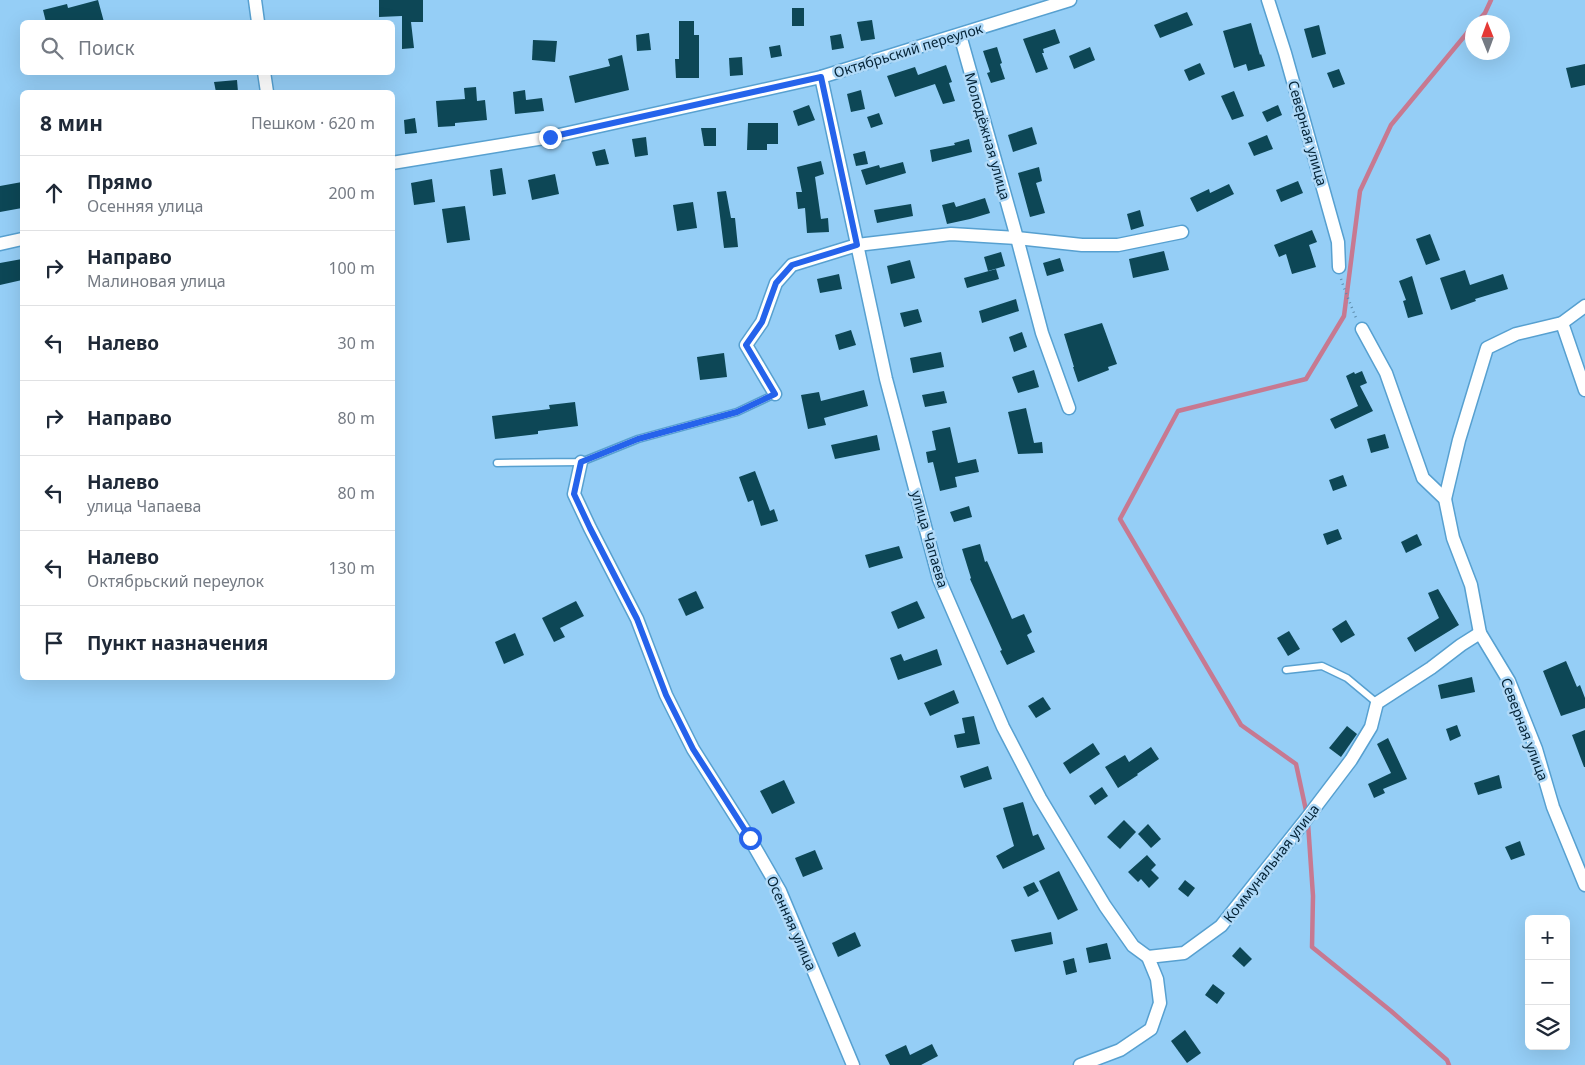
<!DOCTYPE html>
<html lang="ru">
<head>
<meta charset="utf-8">
<style>
	:root { --surface:#fff; --page:#f6f6f7; --text:#1f2937; --muted:#747a83; --line:#e0e1e3 }
	body { margin:0; font-family:"Noto Sans",sans-serif; background:var(--page); color:var(--text) }
	.controls { position:absolute; right:15px; bottom:15px; display:grid; overflow:hidden; border-radius:8px; box-shadow:0 5px 20px #0002 }
	.controls button { width:45px; height:45px; display:grid; place-items:center; padding:0; border:0; border-bottom:1px solid var(--line); background:var(--surface); color:var(--text); font:25px sans-serif }
	.compass { position:absolute; left:1465px; top:15px; width:45px; height:45px; border-radius:50%; background:var(--surface); box-shadow:0 5px 20px #0002; rotate:359deg }
	.stop { position:absolute; width:15px; height:15px; margin:-11px; border:4px solid #2563eb; border-radius:50%; background:#fff }
	.stop.end { background:#2563eb; border-color:#fff; box-shadow:0 1px 5px #0008 }
	.list { margin:0; padding:0; list-style:none }
	h2 { display:flex; justify-content:space-between; align-items:center; height:65px; margin:0; padding:0 20px; font-size:21px }
	h2 small { font-size:16px; font-weight:400; color:var(--muted) }
	.list li { display:grid; grid-template-columns:32px 1fr auto; gap:15px; align-items:center; box-sizing:border-box; height:75px; padding:0 20px; border-top:1px solid var(--line) }
	.list b { display:block; font-size:19px; white-space:nowrap }
	.list p { margin:0; font-size:16px; white-space:nowrap; color:var(--muted) }
	.list em { font-size:16px; font-style:normal; color:var(--muted) }
	.icon { flex:none; width:28px; height:28px; fill:none; stroke:currentColor; stroke-width:2; stroke-linecap:round; stroke-linejoin:round }
	.map { position:relative; flex:none; width:1585px; height:1065px; overflow:hidden }
	.search { position:absolute; background:var(--surface); box-shadow:0 5px 20px #0002; left:20px; top:20px; width:375px; height:55px; display:flex; align-items:center; gap:12px; box-sizing:border-box; padding:0 18px; border-radius:8px; color:var(--muted); font-size:19px }
	.panel { position:absolute; background:var(--surface); box-shadow:0 5px 20px #0002; left:20px; top:90px; width:375px; height:590px; border-radius:8px }
	.map>svg:first-child { display:block }
	.lines { fill:none; stroke-linecap:round; stroke-linejoin:round }
	.stream { stroke:#c77991; stroke-width:4.5 }
	.building { fill:#0d4756 }
	.lane-casing { stroke:#57a0d0; stroke-width:9 }
	.street-casing { stroke:#57a0d0; stroke-width:15 }
	.path { stroke:#5c8bab; stroke-width:2.5; stroke-dasharray:1 4; stroke-linecap:butt }
	.lane { stroke:#fff; stroke-width:6 }
	.street { stroke:#fff; stroke-width:12 }
	.route { stroke:#2563eb; stroke-width:6 }
	.labels { text-anchor:middle; dominant-baseline:central; stroke-width:5; stroke-linejoin:round; paint-order:stroke }
	.street-label { font-size:14px; fill:#042336; stroke:#afd9f8 }
</style>
</head>
<body>
<div class="map">
<svg width="1585" height="1065" viewBox="0 0 1585 1065">
	<rect width="100%" height="100%" fill="#95cef6"/>
	<g class="lines">
		<g class="stream">
			<polyline points="1477,22 1485,13 1491,0"/>
			<polyline points="1307,815 1296,764 1241,725 1120,519 1178,411 1306,379 1344,316 1360,191 1391,125 1472,27"/>
			<polyline points="1308,823 1313,896 1312,947 1391,1011 1447,1060 1449,1065"/>
		</g>
	</g>
	<g class="building">
		<polygon points="98,0 104,22 46,22 43,10 67,4 68,8"/>
		<polygon points="379,0 423,0 423,22 411,22 414,48 402,49 402,16 379,17"/>
		<rect x="792" y="8" width="12" height="18"/>
		<polygon points="1187,12 1193,25 1160,38 1154,25"/>
		<polygon points="872,20 875,39 861,41 857,22"/>
		<polygon points="679,21 694,21 694,35 699,35 699,78 676,78 675,59 679,59"/>
		<polygon points="1251,23 1260,55 1261,54 1265,66 1248,71 1246,64 1234,68 1223,31"/>
		<polygon points="1319,25 1326,54 1312,58 1304,29"/>
		<polygon points="1055,29 1060,43 1043,49 1044,53 1042,53 1048,69 1036,73 1023,39"/>
		<polygon points="649,33 651,50 637,51 636,35"/>
		<polygon points="841,34 844,48 832,50 830,36"/>
		<polygon points="533,40 557,41 555,62 532,60"/>
		<polygon points="780,45 782,56 771,58 769,47"/>
		<polygon points="997,47 1002,63 1000,64 1005,79 991,83 987,73 990,72 983,51"/>
		<polygon points="1090,47 1095,60 1074,69 1069,56"/>
		<polygon points="622,55 629,90 575,103 569,76 610,66 608,59"/>
		<polygon points="742,57 743,75 730,76 729,58"/>
		<polygon points="1200,63 1205,74 1189,81 1184,70"/>
		<polygon points="1585,64 1585,85 1571,88 1566,68"/>
		<polygon points="946,65 952,82 949,83 955,101 943,104 935,84 895,97 887,76 915,67 918,75"/>
		<polygon points="1339,69 1345,84 1333,88 1327,73"/>
		<polygon points="237,80 238,92 216,92 214,82"/>
		<polygon points="476,87 477,101 485,100 487,120 455,123 455,126 438,127 436,101 465,99 464,88"/>
		<polygon points="525,90 526,100 542,98 544,111 515,114 513,92"/>
		<polygon points="861,90 865,109 851,112 847,94"/>
		<polygon points="1234,91 1244,116 1232,120 1221,96"/>
		<polygon points="809,105 815,120 798,126 793,111"/>
		<polygon points="1278,105 1282,115 1267,122 1262,112"/>
		<polygon points="879,113 883,124 871,128 867,117"/>
		<polygon points="415,118 417,133 405,134 404,120"/>
		<polygon points="748,123 778,123 778,144 767,144 767,150 747,150"/>
		<polygon points="1032,127 1037,144 1013,152 1008,135"/>
		<polygon points="701,128 716,128 716,146 704,146"/>
		<polygon points="1267,135 1273,149 1254,156 1248,143"/>
		<polygon points="646,137 648,155 635,157 632,139"/>
		<polygon points="969,139 972,152 932,162 930,150 955,145 954,143"/>
		<polygon points="605,149 609,164 596,166 592,152"/>
		<polygon points="865,151 868,164 856,166 853,154"/>
		<polygon points="821,161 824,174 815,177 821,219 828,218 829,232 807,233 805,208 798,209 796,192 802,192 797,167"/>
		<polygon points="903,162 906,173 866,185 861,170 879,165 880,168"/>
		<polygon points="1039,167 1042,181 1036,183 1045,213 1030,217 1018,173"/>
		<polygon points="502,168 506,194 493,196 490,170"/>
		<polygon points="555,174 559,194 532,200 528,180"/>
		<polygon points="432,179 435,202 414,205 411,183"/>
		<polygon points="1298,181 1303,193 1281,202 1276,190"/>
		<polygon points="22,182 22,208 0,212 0,186"/>
		<polygon points="1229,184 1234,194 1197,212 1190,198 1209,189 1210,193"/>
		<polygon points="726,191 731,218 735,218 738,247 724,248 717,192"/>
		<polygon points="985,198 990,213 970,219 947,224 942,205 954,202 956,207"/>
		<polygon points="693,202 697,228 677,231 673,205"/>
		<polygon points="911,204 913,216 877,223 874,210"/>
		<polygon points="465,206 470,240 447,243 442,209"/>
		<polygon points="1140,210 1144,226 1131,230 1127,214"/>
		<polygon points="1312,230 1317,242 1309,245 1316,267 1292,274 1286,254 1279,257 1274,245"/>
		<polygon points="1430,234 1440,260 1426,265 1416,239"/>
		<polygon points="1164,251 1169,270 1133,278 1129,259"/>
		<polygon points="1001,252 1005,266 988,271 984,257"/>
		<polygon points="1060,258 1064,271 1047,276 1043,263"/>
		<polygon points="22,259 22,280 0,285 0,263"/>
		<polygon points="910,260 915,278 891,284 887,266"/>
		<polygon points="996,269 999,279 967,288 964,278"/>
		<polygon points="1465,270 1470,285 1503,274 1508,289 1475,299 1476,301 1451,310 1440,278"/>
		<polygon points="839,274 842,289 820,293 817,279"/>
		<polygon points="1412,276 1423,314 1408,318 1403,301 1406,300 1399,281"/>
		<polygon points="1016,299 1019,311 982,323 979,311"/>
		<polygon points="918,309 922,322 904,327 900,313"/>
		<polygon points="1102,323 1117,364 1108,367 1109,370 1078,382 1073,367 1074,367 1064,334"/>
		<polygon points="851,330 856,345 839,350 835,335"/>
		<polygon points="1022,332 1027,347 1014,352 1009,337"/>
		<polygon points="941,352 944,367 913,373 910,358"/>
		<polygon points="724,353 727,377 700,380 697,357"/>
		<polygon points="1034,370 1039,387 1018,393 1012,377"/>
		<polygon points="1362,371 1367,383 1360,386 1373,411 1335,429 1330,419 1358,406 1346,376 1354,372 1355,374"/>
		<polygon points="864,390 868,406 824,418 826,425 808,429 801,395 819,392 821,401"/>
		<polygon points="944,391 947,403 925,407 922,395"/>
		<polygon points="575,402 578,426 538,431 538,434 495,439 492,416 550,409 549,405"/>
		<polygon points="1026,408 1034,443 1042,442 1043,453 1018,454 1008,412"/>
		<polygon points="950,427 958,463 976,459 979,472 955,477 957,487 940,491 933,462 928,463 926,452 936,450 932,431"/>
		<polygon points="1385,434 1389,448 1371,453 1367,439"/>
		<polygon points="877,435 880,450 835,459 831,445"/>
		<polygon points="755,471 770,511 774,509 778,521 761,526 753,500 748,502 739,477"/>
		<polygon points="1343,475 1347,486 1333,491 1329,480"/>
		<polygon points="969,506 972,517 954,522 950,512"/>
		<polygon points="1338,529 1342,539 1327,545 1323,534"/>
		<polygon points="1417,534 1422,545 1406,553 1401,542"/>
		<polygon points="980,544 985,562 987,561 1012,619 1024,614 1032,632 1027,635 1035,652 1007,665 1000,651 1002,650 970,579 971,578 962,549"/>
		<polygon points="899,546 903,558 869,568 865,555"/>
		<polygon points="1438,589 1459,625 1415,652 1407,638 1439,618 1428,593"/>
		<polygon points="696,591 704,608 686,616 678,599"/>
		<polygon points="576,601 584,616 560,628 565,637 554,642 542,618"/>
		<polygon points="917,601 925,618 898,629 891,612"/>
		<polygon points="1346,620 1355,635 1341,643 1332,629"/>
		<polygon points="1289,631 1300,649 1288,656 1277,638"/>
		<polygon points="515,633 524,655 504,664 495,642"/>
		<polygon points="937,649 942,665 898,680 890,658 901,654 904,661"/>
		<polygon points="1566,661 1577,687 1580,685 1585,698 1585,708 1561,716 1543,671"/>
		<polygon points="1472,677 1475,692 1441,699 1438,685"/>
		<polygon points="954,690 959,703 930,716 924,703"/>
		<polygon points="1043,697 1051,709 1036,718 1028,706"/>
		<polygon points="974,716 980,744 957,748 954,735 965,733 962,718"/>
		<polygon points="1457,725 1461,736 1450,741 1446,729"/>
		<polygon points="1347,726 1357,734 1341,757 1329,748"/>
		<polygon points="1585,730 1585,767 1584,767 1572,735"/>
		<polygon points="1388,738 1407,779 1383,789 1385,793 1374,798 1368,784 1391,773 1377,744"/>
		<polygon points="1093,743 1100,754 1070,774 1063,763"/>
		<polygon points="1151,747 1159,759 1137,774 1138,775 1118,788 1105,767 1125,755 1129,762"/>
		<polygon points="988,766 992,779 964,788 960,776"/>
		<polygon points="1499,775 1502,788 1478,795 1474,783"/>
		<polygon points="784,780 795,803 772,814 760,791"/>
		<polygon points="1102,787 1108,796 1095,805 1089,796"/>
		<polygon points="1023,802 1033,836 1038,834 1045,849 1003,869 996,856 1014,846 1003,808"/>
		<polygon points="1124,820 1136,832 1120,849 1107,837"/>
		<polygon points="1148,824 1161,839 1151,848 1138,834"/>
		<polygon points="1520,841 1525,855 1511,860 1505,847"/>
		<polygon points="815,850 823,869 803,877 795,858"/>
		<polygon points="1147,855 1156,865 1151,870 1159,878 1149,888 1141,879 1138,882 1128,872"/>
		<polygon points="1059,871 1078,910 1058,920 1039,881"/>
		<polygon points="1185,880 1195,888 1188,897 1178,889"/>
		<polygon points="1034,882 1039,891 1028,897 1023,887"/>
		<polygon points="855,932 861,946 838,957 832,943"/>
		<polygon points="1051,932 1053,944 1015,952 1011,940"/>
		<polygon points="1107,943 1111,959 1089,963 1086,948"/>
		<polygon points="1240,947 1252,959 1244,967 1232,956"/>
		<polygon points="1074,958 1077,972 1066,975 1063,961"/>
		<polygon points="1213,984 1225,993 1217,1004 1205,995"/>
		<polygon points="1185,1030 1201,1053 1187,1063 1171,1041"/>
		<polygon points="932,1044 938,1056 921,1065 890,1065 885,1055 906,1045 910,1055"/>
	</g>
	<g class="lines">
		<g class="lane-casing">
			<g id="lane">
				<polyline points="497,463 581,462 638,439 737,412 775,394"/>
				<polyline points="1286,670 1322,666 1347,678 1377,703"/>
			</g>
		</g>
		<g class="street-casing">
			<g id="street">
				<polyline points="255,0 258,22"/>
				<polyline points="1268,0 1285,53 1338,242 1339,267"/>
				<polyline points="960,35 1017,238 1042,333 1069,408"/>
				<polyline points="264,72 267,92"/>
				<polyline points="821,77 886,379 939,579 1003,727 1040,798 1105,906 1133,946 1148,957"/>
				<polyline points="392,163 550,137 821,77 1070,0"/>
				<polyline points="0,244 22,239"/>
				<polyline points="1562,323 1585,390"/>
				<polyline points="1362,329 1386,373 1423,478 1445,499 1453,538 1471,585 1480,633 1509,681 1536,749 1553,807 1585,885"/>
				<polyline points="775,394 746,345 762,322 776,283 792,265 857,245 951,234 1017,238 1082,245 1118,245 1182,232"/>
				<polyline points="581,462 574,494 590,528 637,619 666,695 693,749 750,839 780,891 853,1065"/>
				<polyline points="1445,499 1459,440 1487,348 1516,334 1562,323 1585,306"/>
				<polyline points="1080,1065 1120,1050 1151,1029 1160,1003 1157,979 1148,957 1184,953 1221,926 1307,818 1351,760 1371,727 1377,703 1431,668 1461,645 1480,633"/>
			</g>
		</g>
		<polyline class="path" points="1341,279 1344,288 1356,318"/>
		<use href="#lane" class="lane"/>
		<use href="#street" class="street"/>
	</g>
	<g class="lines">
		<polyline class="route" points="550,137 821,77 857,245 792,265 776,283 762,322 746,345 775,394 737,412 638,439 581,462 574,494 590,528 637,619 666,695 693,749 750,838"/>
	</g>
	<g class="labels">
		<g class="street-label">
			<text transform="translate(908 50) rotate(-17)">Октябрьский переулок</text>
			<text transform="translate(1308 133) rotate(74)">Северная улица</text>
			<text transform="translate(988 136) rotate(74)">Молодёжная улица</text>
			<text transform="translate(930 539) rotate(74)">улица Чапаева</text>
			<text transform="translate(1525 729) rotate(69)">Северная улица</text>
			<text transform="translate(1271 863) rotate(-52)">Коммунальная улица</text>
			<text transform="translate(792 923) rotate(66)">Осенняя улица</text>
		</g>
	</g>
</svg>
<div class="controls">
<button>+</button>
<button>−</button>
<button><svg class="icon" aria-label="layers" viewBox="0 0 24 24"><path d="M12 4l9 5-9 5-9-5zM3 14l9 5 9-5"/></svg></button>
</div>
<svg class="compass" viewBox="-18 -18 36 36"><path d="M0-13l5 13h-10z" fill="#e53935"/><path d="M0 13l5-13h-10z" fill="#747a83"/></svg>
<div class="stop" style="left:750px;top:838px"></div>
<div class="stop end" style="left:550px;top:137px"></div>
<div class="search"><svg class="icon" aria-label="search" viewBox="0 0 24 24"><circle cx="10" cy="10" r="6"/><path d="M15 15l6 6"/></svg>Поиск</div>
<section class="panel">
<h2>8 мин<small>Пешком · 620 m</small></h2>
<ul class="list">
<li><svg class="icon" aria-label="ahead" viewBox="0 0 24 24"><path d="M12 20V5M6 11l6-6 6 6"/></svg><div><b>Прямо</b><p>Осенняя улица</p></div><em>200 m</em></li>
<li><svg class="icon" aria-label="right" viewBox="0 0 24 24"><path d="M7 20v-9h11M14 6l5 5-5 5"/></svg><div><b>Направо</b><p>Малиновая улица</p></div><em>100 m</em></li>
<li><svg class="icon" aria-label="left" viewBox="0 0 24 24"><path d="M17 20v-9H6M10 6l-5 5 5 5"/></svg><div><b>Налево</b></div><em>30 m</em></li>
<li><svg class="icon" aria-label="right" viewBox="0 0 24 24"><path d="M7 20v-9h11M14 6l5 5-5 5"/></svg><div><b>Направо</b></div><em>80 m</em></li>
<li><svg class="icon" aria-label="left" viewBox="0 0 24 24"><path d="M17 20v-9H6M10 6l-5 5 5 5"/></svg><div><b>Налево</b><p>улица Чапаева</p></div><em>80 m</em></li>
<li><svg class="icon" aria-label="left" viewBox="0 0 24 24"><path d="M17 20v-9H6M10 6l-5 5 5 5"/></svg><div><b>Налево</b><p>Октябрьский переулок</p></div><em>130 m</em></li>
<li><svg class="icon" aria-label="arrive" viewBox="0 0 24 24"><path d="M6 21V4h12l-3 4 3 4H6"/></svg><div><b>Пункт назначения</b></div></li>
</ul>
</section>
</div>
</body>
</html>
